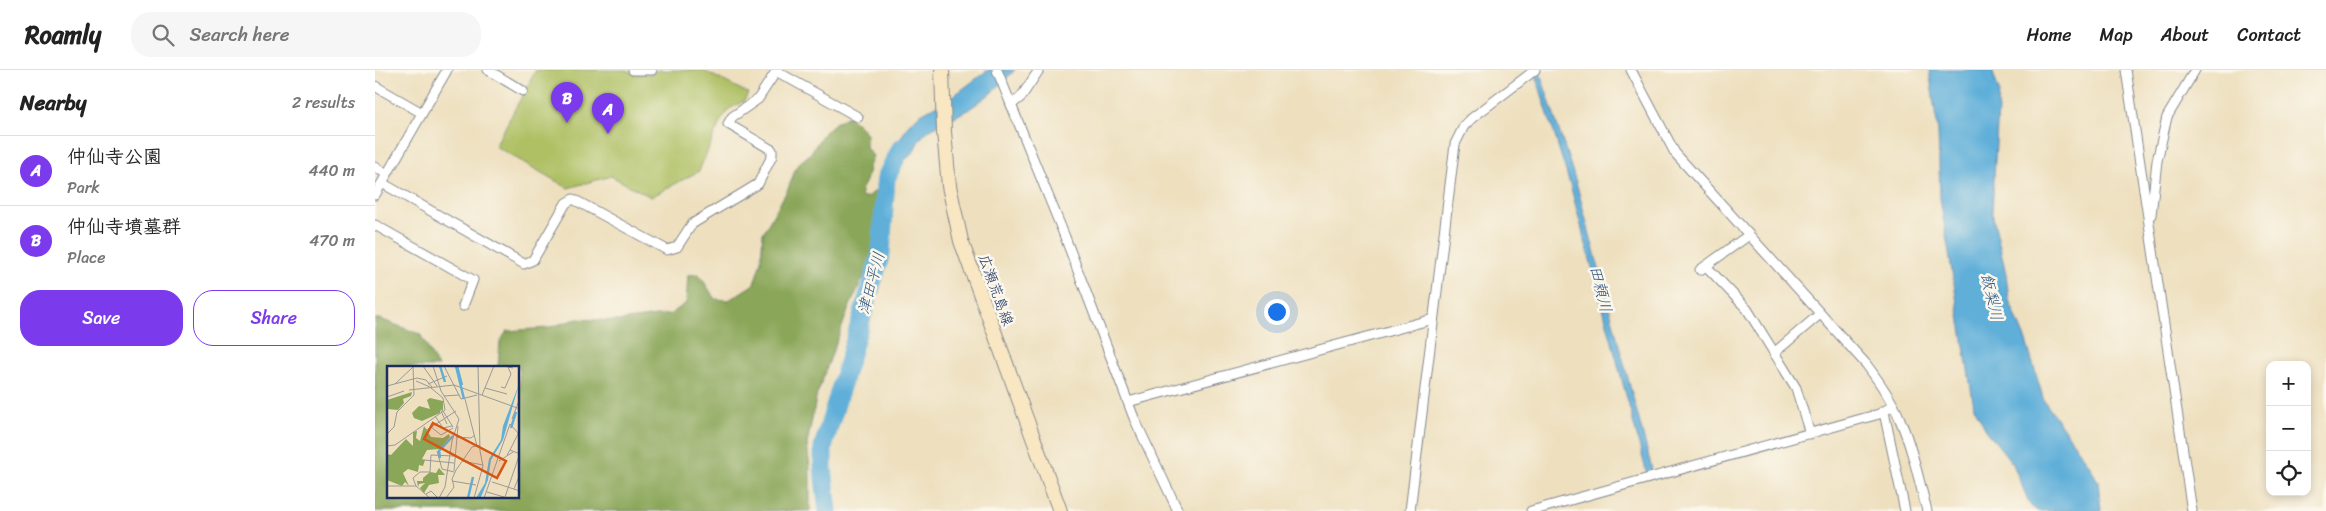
<!DOCTYPE html>
<html lang="en">
<head>
<meta charset="utf-8">
<style>
	:root { --surface:#fff; --page:#f6f6f6; --text:#222; --muted:#767676; --line:#e0e0e0; --accent:#7c3aed }
	body { margin:0; font-family:Sriracha,"Klee One",sans-serif; background:var(--page); color:var(--text) }
	.controls { position:absolute; right:15px; bottom:15px; display:grid; overflow:hidden; border-radius:10px; box-shadow:0 2px 8px #0003 }
	.controls button { width:45px; height:45px; display:grid; place-items:center; padding:0; border:0; border-bottom:1px solid var(--line); background:var(--surface); color:var(--text); font:25px sans-serif }
	.you { position:absolute; left:901px; top:241px; width:18px; height:18px; margin:-12px; border:4px solid #fff; border-radius:50%; background:#1a73e8; box-shadow:0 0 0 8px #1a73e833 }
	.badge { display:grid; place-items:center; width:32px; height:32px; border-radius:50%; background:var(--accent); color:#fff; font-size:16px; font-weight:700 }
	.pin { position:absolute; translate:-50% -41px; filter:drop-shadow(0 1px 2px #0008) }
	.pin::after { content:''; position:absolute; top:26px; width:18px; height:15px; background:inherit; clip-path:polygon(0 0,100% 0,50% 100%) }
	.list { margin:0; padding:0; list-style:none }
	h2 { display:flex; justify-content:space-between; align-items:center; height:65px; margin:0; padding:0 20px; font-size:21px }
	h2 small { font-size:16px; font-weight:400; color:var(--muted) }
	.list li { display:grid; grid-template-columns:32px 1fr auto; gap:15px; align-items:center; box-sizing:border-box; height:70px; padding:0 20px; border-top:1px solid var(--line) }
	.list b { display:block; font-size:19px; white-space:nowrap }
	.list p { margin:0; font-size:16px; white-space:nowrap; color:var(--muted) }
	.list em { font-size:16px; font-style:normal; color:var(--muted) }
	.actions { display:flex; gap:10px; padding:15px 20px }
	.actions a { flex:1; padding:11px 0; border:1px solid var(--accent); border-radius:20px; text-align:center; font-size:18px; color:var(--accent) }
	.actions .main { background:var(--accent); color:#fff }
	.icon { flex:none; width:28px; height:28px; fill:none; stroke:currentColor; stroke-width:2; stroke-linecap:round; stroke-linejoin:round }
	.map { position:relative; flex:none; width:1951px; height:441px; overflow:hidden }
	header { display:flex; align-items:center; gap:30px; box-sizing:border-box; height:70px; padding:0 25px; background:var(--surface); border-bottom:1px solid var(--line) }
	header strong { font-size:24px }
	nav { display:flex; gap:28px; margin-inline-start:auto; font-size:18px }
	.search { width:350px; height:45px; background:var(--page); display:flex; align-items:center; gap:12px; box-sizing:border-box; padding:0 18px; border-radius:20px; color:var(--muted); font-size:19px }
	main { display:flex }
	aside { flex:1; background:var(--surface) }
	.map>svg:first-child { display:block }
	.green { fill:#aec063; stroke:#647860 }
	.forest { fill:#8aa659; stroke:#526a5c }
	.water { fill:#5fafd9; stroke:#3d6f9c }
	.lines { fill:none; stroke-linecap:round; stroke-linejoin:round }
	.river { stroke:#5fafd9; stroke-width:19 }
	.minor-casing { stroke:#84888e; stroke-width:11 }
	.secondary-casing { stroke:#84888e; stroke-width:16 }
	.minor { stroke:#fff; stroke-width:9 }
	.secondary { stroke:#f9e7c3; stroke-width:14 }
	.labels { text-anchor:middle; dominant-baseline:central; stroke-width:5; stroke-linejoin:round; paint-order:stroke }
	.street-label { font-size:15px; fill:#1b2f5e; stroke:#fbf7ec }
	.water-label { font-size:16px; font-style:italic; fill:#2f5583; stroke:#fbf7ec }
	.inset-river { fill:none; stroke:#5fafd9; stroke-width:2.5 }
	.inset-road { fill:none; stroke:#9a9998; stroke-width:1 }
	.view { fill:#d45514; fill-opacity:0.15; stroke:#d45514; stroke-width:2.5 }
	.inset-edge { fill:none; stroke:#1b2f5e; stroke-width:2.5 }
</style>
</head>
<body>
<header>
<strong>Roamly</strong>
<div class="search"><svg class="icon" aria-label="search" viewBox="0 0 24 24"><circle cx="10" cy="10" r="6"/><path d="M15 15l6 6"/></svg>Search here</div>
<nav><a>Home</a><a>Map</a><a>About</a><a>Contact</a></nav>
</header>
<main>
<aside>
<h2>Nearby<small>2 results</small></h2>
<ul class="list">
<li><span class="badge">A</span><div><b>仲仙寺公園</b><p>Park</p></div><em>440 m</em></li>
<li><span class="badge">B</span><div><b>仲仙寺墳墓群</b><p>Place</p></div><em>470 m</em></li>
</ul>
<div class="actions"><a class="main">Save</a><a>Share</a></div>
</aside>
<div class="map">
<svg width="1951" height="441" viewBox="0 0 1951 441">
	<rect width="100%" height="100%" fill="#fbf7ec"/>
	<filter id="ink" filterUnits="userSpaceOnUse"><feTurbulence type="fractalNoise" baseFrequency=".02" numOctaves="2"/><feDisplacementMap in="SourceGraphic" scale="10" xChannelSelector="R" yChannelSelector="G"/><feConvolveMatrix kernelMatrix="1 2 1 2 8 2 1 2 1" color-interpolation-filters="sRGB"/></filter>
	<filter id="wash" filterUnits="userSpaceOnUse"><feTurbulence type="fractalNoise" baseFrequency=".0096" numOctaves="4" result="noise"/><feDisplacementMap in="SourceGraphic" scale="20" xChannelSelector="R" yChannelSelector="G"/><feGaussianBlur stdDeviation="1.12" result="paint"/><feColorMatrix in="noise" values="0 0 0 0 0 0 0 0 0 0 0 0 0 0 0 0 0 1.4 0 .05"/><feComposite in="paint" operator="in"/></filter>
	<g filter="url(#wash)">
		<rect width="100%" height="100%" fill="#eee0bf"/>
		<polygon class="green" points="161,0 252,0 259,4 276,4 283,0 327,0 373,23 369,31 354,39 345,52 324,101 276,127 236,106 193,118 120,76"/>
		<path class="forest" d="M474,46L492,63L491,78L498,86C491,101 496,105 486,120L487,127H493L500,121H505V141L497,188L474,238L442,324L432,374L435,398V441H0V249H5L45,264L63,297H14V427H144V297H123L125,272L132,261L172,258L202,249L244,251L296,244L311,233L313,205L324,204L340,229L354,230L379,214L386,191L388,163L413,119L422,95L435,84L448,64L460,53Z"/>
		<g class="water">
			<polygon points="613,0 640,0 615,24 593,40 555,59 544,70 538,83 514,104 514,88 534,54 544,45 577,27"/>
			<polygon points="1554,0 1617,0 1624,21 1617,142 1631,204 1634,230 1651,271 1669,331 1715,396 1723,412 1726,441 1662,441 1655,435 1638,394 1611,360 1599,337 1565,128 1563,61"/>
			<polygon points="1165,3 1201,112 1278,403 1272,404 1195,114 1161,6"/>
		</g>
		<g class="lines">
			<polyline class="river" points="453,441 448,398 448,377 506,183 511,108 526,78"/>
		</g>
	</g>
	<g filter="url(#ink)">
		<g class="lines">
			<g class="minor-casing">
				<g id="minor">
					<polyline points="113,0 148,21"/>
					<polyline points="258,0 277,0"/>
					<polyline points="622,0 690,167 759,348 803,441"/>
					<path d="M1256,0L1300,83L1491,294C1503,310 1516,328 1524,347C1537,377 1544,410 1552,441"/>
					<polyline points="1751,0 1817,441"/>
					<polyline points="401,1 483,47"/>
					<polyline points="0,16 47,43"/>
					<polyline points="636,35 646,27 664,0"/>
					<polyline points="0,97 12,104"/>
					<polyline points="7,113 149,194 158,190 191,133 198,129 292,180 302,177 317,154 383,114 397,86 397,80 353,54 357,47 383,29 402,0"/>
					<polyline points="0,125 72,0"/>
					<polyline points="1776,145 1782,91 1792,47 1820,0"/>
					<polyline points="0,155 98,210 88,236"/>
					<polyline points="1331,196 1372,239 1421,318 1435,364"/>
					<polyline points="1325,200 1374,165"/>
					<polyline points="1399,283 1445,244"/>
					<polyline points="753,332 1058,249"/>
					<polyline points="1509,342 1530,441"/>
					<polyline points="1035,441 1080,74 1089,56 1097,48 1160,0"/>
					<polyline points="1156,441 1504,344 1518,336"/>
				</g>
			</g>
			<g class="secondary-casing">
				<polyline id="secondary" points="567,0 569,62 574,116 586,171 685,441"/>
			</g>
			<use href="#minor" class="minor"/>
			<use href="#secondary" class="secondary"/>
		</g>
	</g>
	<g class="labels">
		<g class="street-label">
			<text transform="translate(621 220) rotate(70)">広瀬荒島線</text>
		</g>
		<g class="water-label">
			<text transform="translate(496 213) rotate(-75)">津田平川</text>
			<text transform="translate(1226 219) rotate(76)">田頼川</text>
			<text transform="translate(1617 227) rotate(77)">飯梨川</text>
		</g>
	</g>
	<g transform="translate(12 296)">
		<rect width="132" height="132" fill="#eee0bf"/>
		<path d="M25,26L24,30L16,33L17,37L11,44L0,43V47V34ZM43,32L56,35V45L53,43V47L35,55L27,52L25,47L32,40L43,43L40,34ZM37,60L44,71L56,72L62,68L63,71L53,83L40,84L35,93L38,94L36,100L32,99L31,106L21,103L16,107L22,120L18,116L15,120L0,114V88L4,89L19,73L26,80V66L30,65L29,72L33,75ZM52,102L58,109H51L52,117L42,119L37,127L33,122L38,117L32,118L31,121L30,115H36V112L43,106L49,107Z" fill="#8aa659"/>
		<path d="M132,18L116,74L104,94L101,114L94,131L89,132L98,117L102,93L114,74L116,60Z" fill="#5fafd9"/>
		<path class="inset-river" d="M53,0L58,16M69,0L77,33M70,0L75,19M124,62L129,46M53,92L52,85L66,70M81,132L86,111"/>
		<path class="inset-road" d="M36,0L50,20M46,0L54,25L72,53L65,75L58,121L52,132M57,0L74,33L90,29M29,15L43,21M8,18L26,1M41,18L60,10M0,20L30,12L39,14L45,21M114,21L118,22L124,8L121,1L126,2M98,22L120,28M22,24L67,19L133,43M95,29L107,0M57,30L72,29M0,31L17,25M78,33L90,80M53,43L60,58M56,45L66,61M48,50L56,62L65,60M125,53L133,32M37,61L40,64L69,45M44,61L54,69L66,62M0,68L7,61L10,46L27,29L26,0M69,71L84,72L88,69M0,80L8,79L58,44L56,32L44,22M123,84L133,64M50,85L55,103L67,106M120,89L123,84L133,88M37,94L67,97M75,95L96,99M112,95L126,86M67,105L71,60M65,115L89,119M105,116L133,125M0,120H29M127,123L133,108M100,126L117,131M39,128L44,125L51,132M118,131L133,87M43,132L29,120L26,112L33,106H43L44,89L67,90M59,132L67,121L65,113L69,104L85,81L93,79M87,132L96,100L93,85L91,0M97,132L123,58L131,67"/>
		<path class="view" d="M46,57L119,95L110,112L37,73Z"/>
		<rect width="132" height="132" class="inset-edge"/>
	</g>
</svg>
<div class="controls">
<button>+</button>
<button>−</button>
<button><svg class="icon" aria-label="locate" viewBox="0 0 24 24"><circle cx="12" cy="12" r="6"/><path d="M12 2v4M12 18v4M2 12h4M18 12h4"/></svg></button>
</div>
<div class="you"></div>
<div class="pin badge" style="left:233px;top:64px">A</div>
<div class="pin badge" style="left:192px;top:53px">B</div>
</div>
</main>
</body>
</html>
